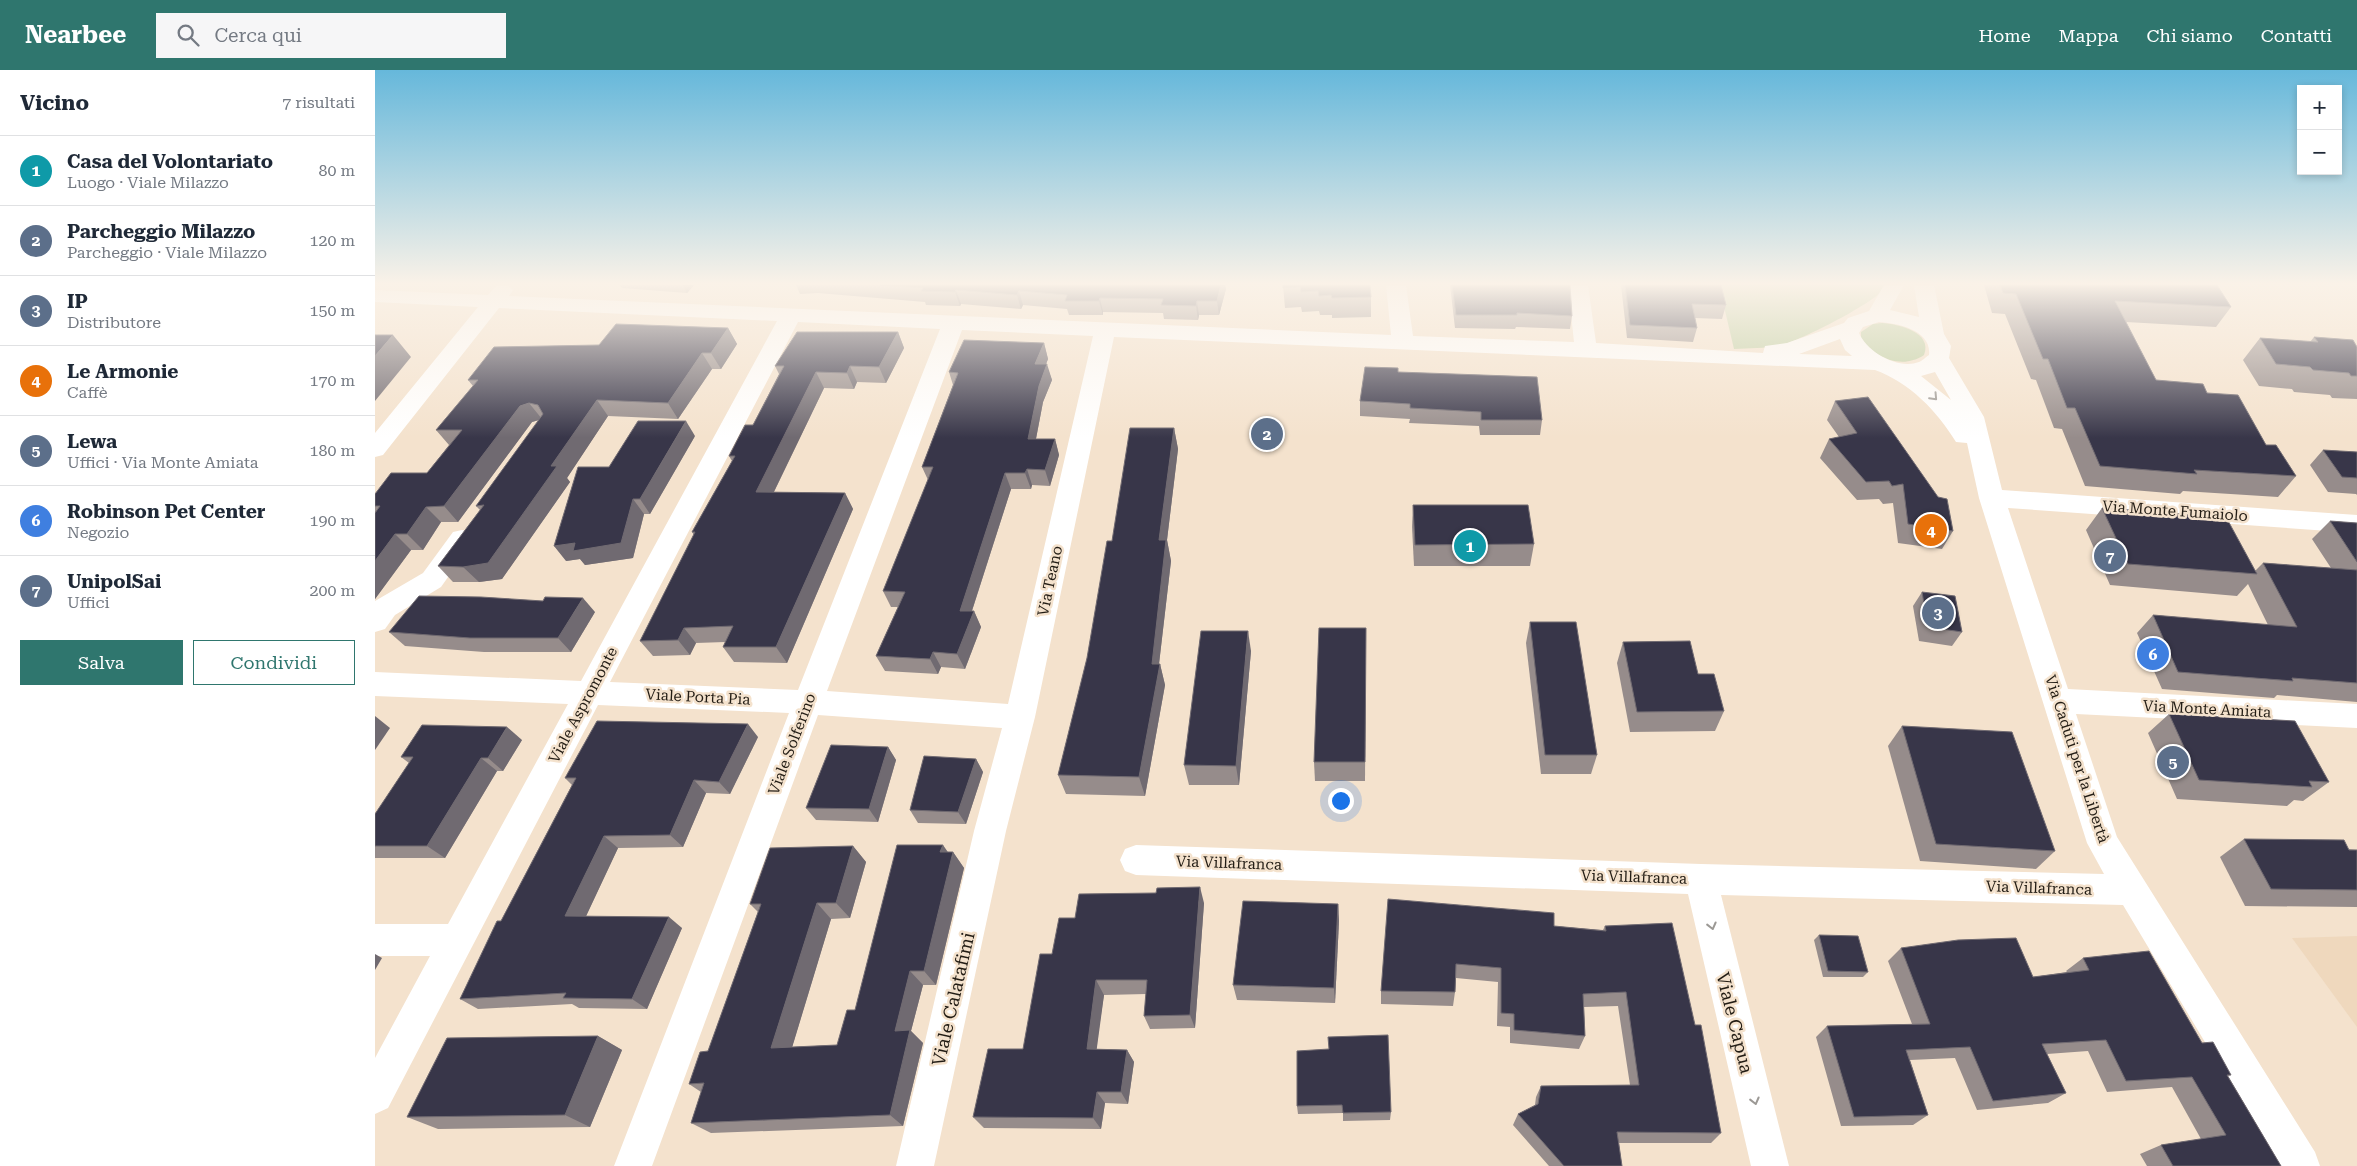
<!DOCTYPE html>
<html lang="it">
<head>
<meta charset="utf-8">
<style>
	:root { --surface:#fff; --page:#f6f6f7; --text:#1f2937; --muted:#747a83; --line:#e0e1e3; --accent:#2f766e }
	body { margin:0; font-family:"Roboto Serif",serif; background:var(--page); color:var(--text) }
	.controls { position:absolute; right:15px; top:15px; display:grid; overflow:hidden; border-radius:0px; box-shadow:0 2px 8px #0003 }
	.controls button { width:45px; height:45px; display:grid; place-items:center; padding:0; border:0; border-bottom:1px solid var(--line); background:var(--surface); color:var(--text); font:25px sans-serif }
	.you { position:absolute; left:965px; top:730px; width:18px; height:18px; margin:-12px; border:4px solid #fff; border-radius:50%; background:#1a73e8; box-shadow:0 0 0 8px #1a73e833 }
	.badge { display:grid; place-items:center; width:32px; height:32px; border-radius:50%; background:var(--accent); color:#fff; font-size:16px; font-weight:700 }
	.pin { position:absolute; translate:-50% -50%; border:2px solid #fff; box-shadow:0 1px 5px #0006 }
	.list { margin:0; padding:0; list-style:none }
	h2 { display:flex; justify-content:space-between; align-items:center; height:65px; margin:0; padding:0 20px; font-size:21px }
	h2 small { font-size:16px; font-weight:400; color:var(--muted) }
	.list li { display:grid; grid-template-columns:32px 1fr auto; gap:15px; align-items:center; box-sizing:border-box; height:70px; padding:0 20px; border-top:1px solid var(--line) }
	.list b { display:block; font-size:19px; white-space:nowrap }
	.list p { margin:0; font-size:16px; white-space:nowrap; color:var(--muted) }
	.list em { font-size:16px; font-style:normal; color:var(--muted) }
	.actions { display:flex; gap:10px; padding:15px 20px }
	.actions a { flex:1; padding:11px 0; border:1px solid var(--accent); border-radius:0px; text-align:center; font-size:18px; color:var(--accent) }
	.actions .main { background:var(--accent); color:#fff }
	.icon { flex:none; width:28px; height:28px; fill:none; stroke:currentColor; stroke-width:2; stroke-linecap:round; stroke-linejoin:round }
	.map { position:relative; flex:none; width:1982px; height:1096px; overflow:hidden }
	header { display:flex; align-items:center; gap:30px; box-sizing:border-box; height:70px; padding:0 25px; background:var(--accent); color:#fff }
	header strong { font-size:24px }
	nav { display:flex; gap:28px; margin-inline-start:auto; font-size:18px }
	.search { width:350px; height:45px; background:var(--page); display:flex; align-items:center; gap:12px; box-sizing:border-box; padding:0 18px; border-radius:0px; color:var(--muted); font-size:19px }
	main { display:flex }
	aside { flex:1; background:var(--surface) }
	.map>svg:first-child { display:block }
	.built { fill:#efd8bd }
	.green { fill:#bbcd9f }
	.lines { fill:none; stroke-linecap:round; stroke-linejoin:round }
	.minor { fill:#fff; fill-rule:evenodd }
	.wall { fill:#968c8b }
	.shaded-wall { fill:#706a71 }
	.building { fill:#383649; stroke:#706a71 }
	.oneway { stroke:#9c9995 }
	.labels { text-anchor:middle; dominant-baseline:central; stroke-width:5; stroke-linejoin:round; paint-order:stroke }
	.street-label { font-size:15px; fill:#221c14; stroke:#f4e2cd }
	.near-street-label { font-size:18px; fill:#221c14; stroke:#f4e2cd }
</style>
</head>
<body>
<header>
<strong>Nearbee</strong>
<div class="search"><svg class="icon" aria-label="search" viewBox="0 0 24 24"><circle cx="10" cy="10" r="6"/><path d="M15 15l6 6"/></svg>Cerca qui</div>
<nav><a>Home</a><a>Mappa</a><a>Chi siamo</a><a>Contatti</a></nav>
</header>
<main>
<aside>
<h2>Vicino<small>7 risultati</small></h2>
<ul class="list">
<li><span class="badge" style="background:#0f9aa8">1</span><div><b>Casa del Volontariato</b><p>Luogo · Viale Milazzo</p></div><em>80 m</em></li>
<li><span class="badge" style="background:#5c6f8a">2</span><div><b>Parcheggio Milazzo</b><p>Parcheggio · Viale Milazzo</p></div><em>120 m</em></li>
<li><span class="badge" style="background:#5c6f8a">3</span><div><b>IP</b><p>Distributore</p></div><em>150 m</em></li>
<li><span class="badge" style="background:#e8710a">4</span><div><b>Le Armonie</b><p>Caffè</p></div><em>170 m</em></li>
<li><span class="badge" style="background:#5c6f8a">5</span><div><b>Lewa</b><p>Uffici · Via Monte Amiata</p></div><em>180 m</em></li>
<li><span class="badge" style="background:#3f7fe0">6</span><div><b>Robinson Pet Center</b><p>Negozio</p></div><em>190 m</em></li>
<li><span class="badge" style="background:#5c6f8a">7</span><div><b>UnipolSai</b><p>Uffici</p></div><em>200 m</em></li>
</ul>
<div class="actions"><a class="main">Salva</a><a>Condividi</a></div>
</aside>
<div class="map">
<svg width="1982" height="1096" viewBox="0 0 1982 1096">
	<rect width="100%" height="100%" fill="#f4e2cd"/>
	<polygon class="built" points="1982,866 1982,957 1917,868"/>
	<g class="green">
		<path d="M1344,215H1512C1506,230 1431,267 1413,273C1396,279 1376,278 1359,279Z"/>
		<path d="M1507,253C1523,254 1558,262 1549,285C1527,300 1499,288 1486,268V262L1498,254Z"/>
	</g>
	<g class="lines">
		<g class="minor">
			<path d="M132,215L138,220L134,226L1016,265L1011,215H1031L1038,266L1199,272L1193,215H1213L1221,273L1388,283L1390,276L1412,273L1469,253L1473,248L1494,241L1509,215H1529L1515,240L1544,247L1539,215H1559L1569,264L1576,276L1574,288L1609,347L1627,420L1982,445V463L1633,438L1693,619L1982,634V658L1701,644L1742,767L1940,1082L1945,1096H1904L1748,835L1346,825L1414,1096H1376L1313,824L761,805L750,801L745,790L750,779L761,775L1326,794L1729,804L1712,773L1604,428L1592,373L1581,372C1561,340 1535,313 1500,300L739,267L660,647L631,761L559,1096H521L599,761L627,658L443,645L277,1096H239L414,643L223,635L13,1038L0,1044V988L55,886H0V854H73L193,634L0,626V602L206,611L402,251L124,238L8,385L0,387V363L103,237L0,232V220L113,225L121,216ZM423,252L565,259L423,620L235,612ZM1504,252C1522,253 1557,260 1554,285C1551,287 1547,291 1544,292C1523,300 1492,282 1484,263L1488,257ZM587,260L718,266L633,634L452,621ZM1465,269L1470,280L1477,286L1424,284ZM1560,302L1576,330L1546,306Z"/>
			<polygon points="87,460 96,462 100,469 66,517 20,545 10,559 0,562 0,531 48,503 78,462"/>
		</g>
	</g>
	<g class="wall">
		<polygon points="245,215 319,215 312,223 247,218"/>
		<polygon points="421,215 850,215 851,219 844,245 824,245 823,250 789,249 788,243 728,242 728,245 694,245 692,239 648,235 646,239 586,234 585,236 551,235 550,232 443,223 425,224"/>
		<polygon points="908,215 996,227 996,247 957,248 957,245 945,245 944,241 927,242 926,237 910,238"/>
		<polygon points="1075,215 1195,215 1197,246 1195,259 1141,257 1140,259 1080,258"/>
		<polygon points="1246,215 1346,215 1351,235 1347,249 1320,248 1322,258 1318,272 1252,268"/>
		<polygon points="1609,215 1842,215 1856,237 1841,257 1751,252 1781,310 1832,323 1891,375 1921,406 1903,427 1808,421 1805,424 1710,416 1687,359 1679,358 1661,310 1656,309 1630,244 1617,243"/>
		<polygon points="353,258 362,274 346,299 337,299 303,349 233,346 192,408 195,412 127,509 104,512 78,512 63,496 105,440 101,436 164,350 157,352 83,452 66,452 48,480 36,480 0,529 0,424 52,403 74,375 61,360 98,316 93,310 224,275"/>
		<polygon points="523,262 529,278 511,313 482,312 479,319 449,318 399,422 470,423 478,439 412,593 359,592 348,577 350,572 321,573 315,585 278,586 265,571 319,465 317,462 357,391 354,386 378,355 404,304 400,296"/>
		<polygon points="1939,267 1982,277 1982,329 1957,328 1955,325 1919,322 1917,319 1884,316 1868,290 1885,268 1935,272"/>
		<polygon points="669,273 673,289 671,294 677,310 668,332 661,369 680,369 684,385 675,416 657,415 656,419 636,419 597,541 599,541 606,557 590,599 566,597 563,604 510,601 501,586 523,537 516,537 508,521 553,410 547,397 578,315 574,302"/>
		<polygon points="1023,302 1167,350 1165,365 1105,365 1104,356 1034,353 1035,349 985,346 985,331"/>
		<polygon points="1460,331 1578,461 1567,479 1523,473 1518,433 1508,434 1504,429 1482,430 1445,388 1454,369 1464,367 1452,350"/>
		<polygon points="799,358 803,379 792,470 796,491 784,594 785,594 790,615 770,726 691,724 683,705 712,588 737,471"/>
		<polygon points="320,366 275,444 269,444 258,488 210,495 205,489 191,491"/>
		<polygon points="1948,380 1982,382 1982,425 1981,424 1953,422 1935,395"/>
		<polygon points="1038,435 1159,474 1155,496 1039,496 1037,457"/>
		<polygon points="1727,438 1880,501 1888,493 1956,498 1937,469 1955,451 1982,453 1982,632 1902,625 1899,628 1787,619 1762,563 1778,545 1893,555 1873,514 1862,526 1735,515 1711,460"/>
		<polygon points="1547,522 1587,562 1577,576 1544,571 1538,536"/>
		<polygon points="220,542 196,582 109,582 30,576 14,562"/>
		<polygon points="1155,552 1222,685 1216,704 1166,704 1151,573"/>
		<polygon points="991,558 990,711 940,711 939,692"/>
		<polygon points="1248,572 1323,604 1349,641 1340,661 1255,662 1242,593"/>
		<polygon points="876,581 864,715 814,715 809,695"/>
		<polygon points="1794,644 1954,712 1928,731 1919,730 1912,736 1802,729 1773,663"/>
		<polygon points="1527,656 1680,781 1661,799 1545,791 1513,676"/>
		<polygon points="383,667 355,724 331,723 308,777 243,778 211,846 307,858 272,939 204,938 197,934 103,939 85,929 126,851 197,715 190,708"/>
		<polygon points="147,670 128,701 122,701 70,788 0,788 0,744 34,693 26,687"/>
		<polygon points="513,677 521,690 503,752 441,750 431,738"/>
		<polygon points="601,689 608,702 591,754 543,753 535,740"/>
		<polygon points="1869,769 1982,780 1982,837 1870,836 1845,787"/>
		<polygon points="478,776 491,792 475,848 456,849 417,977 462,975 480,940 573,782 578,782 589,798 561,915 548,915 536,961 548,973 528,1056 336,1063 316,1053 326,1022 314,1014 333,981 383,842 375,834"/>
		<polygon points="829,833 820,958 775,959 769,946 771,924 729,925 721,979 752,980 759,992 753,1034 730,1033 726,1059 609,1058 598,1047 648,979 677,884 700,848"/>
		<polygon points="963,834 964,851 960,933 862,930 858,915"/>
		<polygon points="1179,856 1228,860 1230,856 1320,955 1346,1063 1336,1073 1244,1073 1247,1096 1174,1096 1138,1055 1143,1044 1160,1035 1161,1027 1166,1016 1255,1015 1243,936 1209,937 1210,966 1204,979 1135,973 1135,957 1122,956 1123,912 1081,908 1080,922 1078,936 1006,934 1006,921"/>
		<polygon points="1444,865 1493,902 1488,907 1448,907 1439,870"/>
		<polygon points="1526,878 1658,907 1692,902 1691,901 1708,888 1827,973 1856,1005 1853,1006 1906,1096 1772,1096 1765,1084 1786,1075 1826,1069 1797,1017 1732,1022 1713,981 1672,984 1691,1023 1673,1033 1602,1040 1580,988 1535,990 1553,1045 1538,1055 1466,1056 1441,967 1452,956 1537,954 1513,891"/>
		<polygon points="223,966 247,980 215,1057 63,1059 32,1047"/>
		<polygon points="922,981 1016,1042 1015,1050 968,1051 968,1043 923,1044 922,1036"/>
	</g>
	<g class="shaded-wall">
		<polygon points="308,215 319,215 312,223"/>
		<polygon points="846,215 850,215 851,219 844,245 842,231"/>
		<polygon points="581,220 586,234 585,236 580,222"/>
		<polygon points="644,221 648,235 646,239 642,225"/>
		<polygon points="725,228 728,242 728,245 724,231"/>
		<polygon points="822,231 824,245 823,250 821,236"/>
		<polygon points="353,258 362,274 346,299 336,283"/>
		<polygon points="523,262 529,278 511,313 504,297"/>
		<polygon points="18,265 36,287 0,331 0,286"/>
		<polygon points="669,273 673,289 665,309 660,294"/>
		<polygon points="327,283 337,299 303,349 293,333"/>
		<polygon points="672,294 677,310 668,332 658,384 653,369 664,316"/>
		<polygon points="475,296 482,312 479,319 472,303"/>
		<polygon points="441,302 449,318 391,438 381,422"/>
		<polygon points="222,330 233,346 192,408 195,412 127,509 104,512 88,497 176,396"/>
		<polygon points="154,333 167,349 157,352 83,452 69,436 145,336"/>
		<polygon points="311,351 320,366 275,444 265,429"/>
		<polygon points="799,358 803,379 792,470 796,491 782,611 785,594 790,615 770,726 764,707 777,594 784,470"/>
		<polygon points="680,369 684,385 675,416 670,400"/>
		<polygon points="652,399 657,415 656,419 650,403"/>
		<polygon points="630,403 636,419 592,556 585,541"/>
		<polygon points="470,423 478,439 412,593 401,577"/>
		<polygon points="258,429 269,444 258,488 210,495 205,489 191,491 179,476"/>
		<polygon points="51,437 66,452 48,480 32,464"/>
		<polygon points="20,464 36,480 0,529 0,491"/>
		<polygon points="208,528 220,542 196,582 183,568"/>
		<polygon points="599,541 606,557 590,599 582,584"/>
		<polygon points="309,558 321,573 315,585 303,570"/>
		<polygon points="873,561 876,581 864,715 861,696"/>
		<polygon points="558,582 566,597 563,604 555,589"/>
		<polygon points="0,646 15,658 0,680"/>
		<polygon points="373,654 383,667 355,724 344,712"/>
		<polygon points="132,657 147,670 128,701 113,688"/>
		<polygon points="513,677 521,690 503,752 494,739"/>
		<polygon points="106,688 122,701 70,788 52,776"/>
		<polygon points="601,689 608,702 591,754 583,742"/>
		<polygon points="319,710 331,723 308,777 295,765"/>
		<polygon points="229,766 243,778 206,857 190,846"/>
		<polygon points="568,775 577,788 578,782 589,798 561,915 549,901 565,782"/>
		<polygon points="478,776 491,792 475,848 461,833"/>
		<polygon points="825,817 829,833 820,958 815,945"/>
		<polygon points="442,833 456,849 413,991 396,978"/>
		<polygon points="963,834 964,851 960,933 959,918"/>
		<polygon points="294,847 307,858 272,939 257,929"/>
		<polygon points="0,884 7,888 0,900"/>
		<polygon points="535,901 548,915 536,961 548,973 528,1056 515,1045 520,961"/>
		<polygon points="721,910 729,925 720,992 712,979"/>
		<polygon points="223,966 247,980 215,1057 190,1045"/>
		<polygon points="752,980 759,992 753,1034 746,1022"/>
		<polygon points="722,1022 730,1033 726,1059 718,1048"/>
	</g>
	<g class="building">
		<polygon points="505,215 846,215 842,231 822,231 821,236 786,235 788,229 725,228 724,231 690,231 692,225 644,221 642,225 581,220 580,222 546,221 548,218"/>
		<polygon points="908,215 995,215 996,227 957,228 956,225 944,226 943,221 926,222 925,217 908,218"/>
		<polygon points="1077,215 1195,215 1197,246 1142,243 1142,245 1081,245"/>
		<polygon points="1250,215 1346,215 1351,235 1317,234 1322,258 1255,255"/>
		<polygon points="1625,215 1842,215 1856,237 1740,231 1781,310 1828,314 1832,323 1863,325 1891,375 1901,375 1921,406 1819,400 1822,404 1725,396 1700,338 1692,338 1673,289 1668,289 1641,224 1628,223"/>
		<polygon points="241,254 353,258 336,283 327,283 293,333 222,330 176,396 182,396 113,493 88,497 63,496 109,435 101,436 168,344 163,335 154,333 145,336 69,436 51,437 32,464 20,464 0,491 0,443 5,436 0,436 0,424 16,403 52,403 87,360 61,360 103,310 93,310 119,277 224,275"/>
		<polygon points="422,262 523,262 504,297 475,296 472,303 441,302 381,422 470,423 401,577 348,577 358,556 309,558 303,570 265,571 320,462 317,462 360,386 354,386 370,355 378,355 409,296 400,296"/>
		<polygon points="0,265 18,265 0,286"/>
		<polygon points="1939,267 1978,270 1982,277 1982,306 1976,306 1974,303 1938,300 1935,297 1901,294 1885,268 1943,272"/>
		<polygon points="589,270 669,273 660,294 672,294 664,316 653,369 680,369 670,400 652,399 650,403 630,403 585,541 599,541 582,584 558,582 555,589 501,586 530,522 508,521 558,397 547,397 583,303 574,302"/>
		<polygon points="990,297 1023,298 1023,302 1162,307 1167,350 1106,350 1106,342 1035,338 1035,334 985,331"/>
		<polygon points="1493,327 1563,427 1572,429 1578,461 1533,454 1528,414 1517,416 1514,411 1491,412 1454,369 1482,363 1460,331"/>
		<polygon points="263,351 311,351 265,429 258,429 246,473 198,481 200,473 179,476 203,397 234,397"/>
		<polygon points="755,358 799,358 784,470 791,470 777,594 785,594 764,707 683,705 712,588 732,471 737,471"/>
		<polygon points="1948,380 1982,382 1982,408 1967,407"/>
		<polygon points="1038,435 1153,435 1159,474 1040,475"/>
		<polygon points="1727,438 1851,447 1882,504 1753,494"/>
		<polygon points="1955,451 1982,453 1982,492"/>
		<polygon points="1888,493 1982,500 1982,613 1917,608 1918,611 1803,602 1778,545 1922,557"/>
		<polygon points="1547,522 1580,526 1587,562 1553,557"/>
		<polygon points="44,526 106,527 168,531 170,527 208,528 183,568 95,568 14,562"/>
		<polygon points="1155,552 1201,552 1222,685 1170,685"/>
		<polygon points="944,558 991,558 990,692 939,692"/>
		<polygon points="826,561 873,561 861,696 809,695"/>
		<polygon points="1315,571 1323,604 1339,604 1349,641 1262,642 1248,572"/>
		<polygon points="1794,644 1920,651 1954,712 1934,711 1937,717 1824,710"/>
		<polygon points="222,651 373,654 344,712 319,710 295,765 229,766 190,846 294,847 257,929 188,928 191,923 85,929 122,851 126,851 201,708 190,708"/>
		<polygon points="47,655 132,657 113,688 106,688 52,776 0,776 0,744 38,687 26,687"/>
		<polygon points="1527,656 1637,662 1680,781 1561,774"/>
		<polygon points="456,675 513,677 494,739 431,738"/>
		<polygon points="549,686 601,689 583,742 535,740"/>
		<polygon points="1869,769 1969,770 1974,780 1982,780 1982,820 1896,819"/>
		<polygon points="522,775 568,775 565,782 578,782 549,901 535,901 520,961 535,960 515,1045 316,1053 329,1013 314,1014 325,982 333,981 386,834 375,834 395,778 478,776 461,833 442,833 396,978 462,975 472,940 480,940"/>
		<polygon points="825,817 815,945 769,946 772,910 721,910 712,979 752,980 746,1022 722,1022 718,1048 598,1047 613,979 648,979 665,884 677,884 684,848 700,848 704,824 781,823 782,818"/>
		<polygon points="1013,829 1179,843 1179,856 1231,861 1230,856 1297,853 1320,955 1326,955 1346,1063 1242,1062 1247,1096 1189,1096 1143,1044 1163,1034 1166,1016 1264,1015 1251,922 1208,924 1210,966 1139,960 1139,944 1126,943 1126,898 1081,894 1080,922 1006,921"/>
		<polygon points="868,831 963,834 959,918 858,915"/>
		<polygon points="1444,865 1483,866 1493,902 1453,901"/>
		<polygon points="1641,868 1658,907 1714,900 1708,888 1774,881 1827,973 1838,972 1856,1005 1852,1005 1906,1096 1798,1096 1786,1075 1851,1065 1817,1007 1751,1011 1731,970 1667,974 1691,1023 1618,1031 1595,977 1531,980 1553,1045 1479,1047 1452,956 1555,954 1526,878 1583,870"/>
		<polygon points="1013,965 1016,1042 968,1043 967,1035 922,1036 922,981 954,979 953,967"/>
		<polygon points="223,966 190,1045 32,1047 72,968"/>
	</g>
	<defs><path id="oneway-chevron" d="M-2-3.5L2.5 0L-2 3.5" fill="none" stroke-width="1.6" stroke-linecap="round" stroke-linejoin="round" transform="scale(1.25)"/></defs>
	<g class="oneway">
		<use href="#oneway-chevron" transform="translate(1559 327) rotate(47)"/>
		<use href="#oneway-chevron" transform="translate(1337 856) rotate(76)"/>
		<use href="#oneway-chevron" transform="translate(1380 1031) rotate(76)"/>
	</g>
	<linearGradient id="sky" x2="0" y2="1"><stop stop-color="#66b8db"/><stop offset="0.58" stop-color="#faf2e8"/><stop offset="1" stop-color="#faf2e8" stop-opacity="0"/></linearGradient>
	<rect width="1982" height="368" fill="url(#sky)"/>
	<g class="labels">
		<g class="street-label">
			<text transform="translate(1800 441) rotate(4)">Via Monte Fumaiolo</text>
			<text transform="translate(675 511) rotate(-78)">Via Teano</text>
			<text transform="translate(323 627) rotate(3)">Viale Porta Pia</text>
			<text transform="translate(208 635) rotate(-62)">Viale Aspromonte</text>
			<text transform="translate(1832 639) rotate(3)">Via Monte Amiata</text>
			<text transform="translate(417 674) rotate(-69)">Viale Solferino</text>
			<text transform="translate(1702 689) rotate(72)">Via Caduti per la Libertà</text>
			<text transform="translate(854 793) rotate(2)">Via Villafranca</text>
			<text transform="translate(1259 807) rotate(2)">Via Villafranca</text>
			<text transform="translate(1664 818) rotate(2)">Via Villafranca</text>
		</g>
		<g class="near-street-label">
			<text transform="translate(578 929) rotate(-77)">Viale Calatafimi</text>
			<text transform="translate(1360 953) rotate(76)">Viale Capua</text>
		</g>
	</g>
</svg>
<div class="controls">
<button>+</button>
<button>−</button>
</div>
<div class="you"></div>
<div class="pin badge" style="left:1095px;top:476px;background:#0f9aa8">1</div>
<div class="pin badge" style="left:892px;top:364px;background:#5c6f8a">2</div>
<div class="pin badge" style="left:1563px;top:543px;background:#5c6f8a">3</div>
<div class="pin badge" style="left:1556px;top:460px;background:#e8710a">4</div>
<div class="pin badge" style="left:1798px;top:692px;background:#5c6f8a">5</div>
<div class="pin badge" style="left:1778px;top:584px;background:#3f7fe0">6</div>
<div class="pin badge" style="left:1735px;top:486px;background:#5c6f8a">7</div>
</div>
</main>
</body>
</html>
